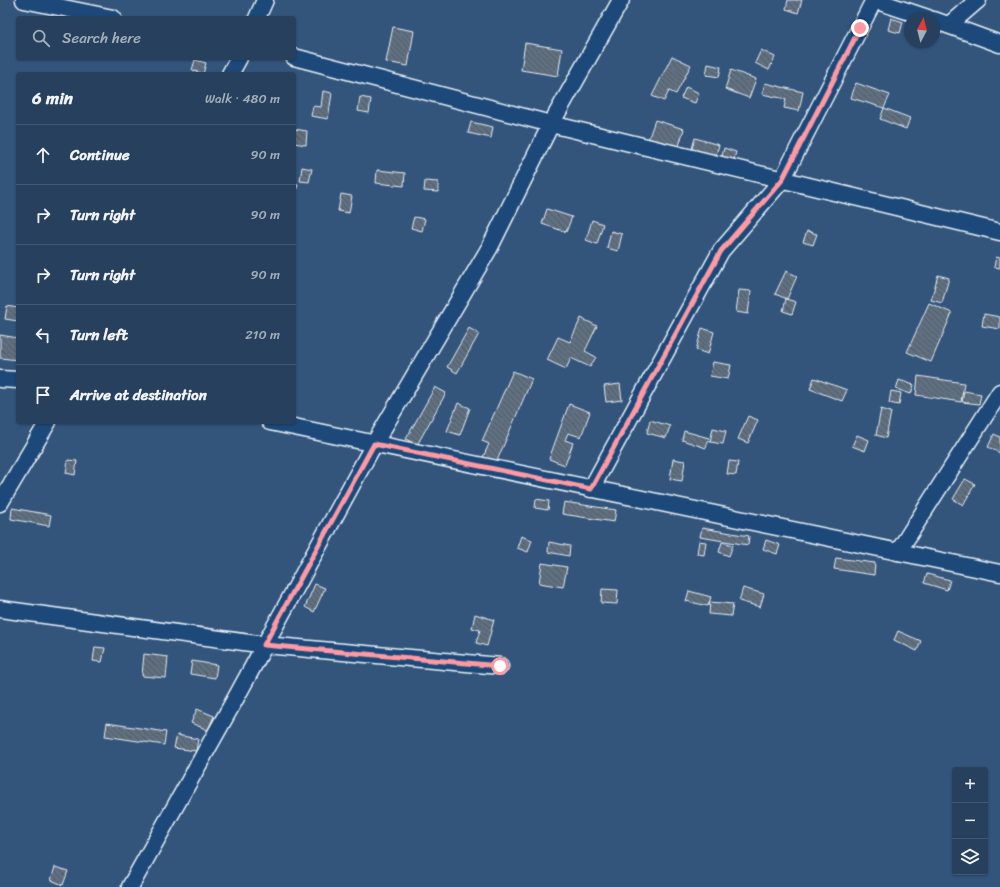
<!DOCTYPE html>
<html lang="en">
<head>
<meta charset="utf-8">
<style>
	:root { --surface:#26405d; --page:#2e4763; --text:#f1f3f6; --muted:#a4afbc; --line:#425972 }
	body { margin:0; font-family:Sriracha,sans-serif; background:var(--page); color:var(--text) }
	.controls { position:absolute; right:12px; bottom:12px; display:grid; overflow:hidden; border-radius:4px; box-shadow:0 1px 3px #0004 }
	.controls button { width:36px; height:36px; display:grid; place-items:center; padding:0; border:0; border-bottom:1px solid var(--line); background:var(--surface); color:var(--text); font:20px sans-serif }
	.compass { position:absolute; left:904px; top:12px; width:36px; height:36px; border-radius:50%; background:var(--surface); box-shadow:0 1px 3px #0004; rotate:7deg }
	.stop { position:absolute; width:12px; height:12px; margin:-9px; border:3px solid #ff9aa2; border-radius:50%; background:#fff }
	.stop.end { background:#ff9aa2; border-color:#fff; box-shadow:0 1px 4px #0008 }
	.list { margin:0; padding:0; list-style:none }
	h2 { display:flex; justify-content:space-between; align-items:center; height:52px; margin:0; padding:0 16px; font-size:17px }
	h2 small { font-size:13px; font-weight:400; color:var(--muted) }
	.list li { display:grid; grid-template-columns:26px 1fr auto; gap:12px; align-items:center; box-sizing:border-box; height:60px; padding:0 16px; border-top:1px solid var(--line) }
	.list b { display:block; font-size:15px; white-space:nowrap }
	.list em { font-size:13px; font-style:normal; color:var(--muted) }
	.icon { flex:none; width:22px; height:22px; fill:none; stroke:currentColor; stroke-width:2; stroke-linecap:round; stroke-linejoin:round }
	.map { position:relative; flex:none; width:1000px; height:887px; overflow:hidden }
	.search { position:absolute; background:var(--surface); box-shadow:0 1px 3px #0004; left:16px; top:16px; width:280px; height:44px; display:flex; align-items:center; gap:10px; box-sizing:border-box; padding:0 14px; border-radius:4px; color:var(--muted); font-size:15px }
	.panel { position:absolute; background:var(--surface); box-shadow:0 1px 3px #0004; left:16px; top:72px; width:280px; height:352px; border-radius:4px }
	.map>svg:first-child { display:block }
	.building { fill:url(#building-back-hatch); stroke:#e8f1f8 }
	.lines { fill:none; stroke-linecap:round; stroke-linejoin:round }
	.street-casing { stroke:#e8f1f8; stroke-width:19 }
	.street { stroke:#1f4a7a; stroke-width:16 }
	.route { stroke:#ff9aa2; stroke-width:5 }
</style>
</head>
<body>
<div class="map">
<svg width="1000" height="887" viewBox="0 0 1000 887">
	<defs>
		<pattern id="building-back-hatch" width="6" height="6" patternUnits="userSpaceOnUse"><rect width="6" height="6" fill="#616f80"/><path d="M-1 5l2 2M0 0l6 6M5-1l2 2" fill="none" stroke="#525a62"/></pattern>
	</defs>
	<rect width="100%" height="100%" fill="#33557c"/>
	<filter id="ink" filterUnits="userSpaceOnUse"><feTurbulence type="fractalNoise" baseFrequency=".025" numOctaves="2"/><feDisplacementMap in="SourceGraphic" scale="8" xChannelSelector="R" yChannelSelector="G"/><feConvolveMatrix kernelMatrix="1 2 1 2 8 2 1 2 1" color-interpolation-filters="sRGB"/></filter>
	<g filter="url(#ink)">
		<g class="building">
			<polygon points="788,0 802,0 798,13 786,9"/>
			<polygon points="891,18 903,22 900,33 888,30"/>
			<polygon points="393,27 414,31 408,66 386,62"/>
			<polygon points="525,43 562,49 558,76 521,70"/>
			<polygon points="761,50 775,57 769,70 755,63"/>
			<polygon points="672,56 691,65 676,94 669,91 664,101 652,96"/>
			<polygon points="195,60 206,63 203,74 192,70"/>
			<polygon points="708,64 721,67 719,77 706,75"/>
			<polygon points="731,70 756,79 749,98 725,89"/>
			<polygon points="765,83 803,92 799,111 784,108 786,99 762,94"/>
			<polygon points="856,83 890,95 884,108 851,98"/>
			<polygon points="686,87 699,93 695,103 681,98"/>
			<polygon points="323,91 332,93 328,119 311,116 313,106 321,107"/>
			<polygon points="360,97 371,99 369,113 358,111"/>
			<polygon points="884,108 910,118 906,129 880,119"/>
			<polygon points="655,120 684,129 678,149 648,140"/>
			<polygon points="471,122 493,127 491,138 468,133"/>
			<polygon points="294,129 307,131 306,145 294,143"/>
			<polygon points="695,138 719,145 715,158 691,152"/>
			<polygon points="724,148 736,152 733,163 721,160"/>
			<polygon points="302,167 312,169 309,182 300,181"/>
			<polygon points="377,170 405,173 404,186 376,183"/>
			<polygon points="425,181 438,182 438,192 424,191"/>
			<polygon points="294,183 298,184 295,197 294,197"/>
			<polygon points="341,194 352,196 349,213 338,211"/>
			<polygon points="547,209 572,217 566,232 542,224"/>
			<polygon points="414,217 425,219 422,231 411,228"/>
			<polygon points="592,220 603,224 597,244 586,240"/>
			<polygon points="611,231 622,234 618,251 607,248"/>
			<polygon points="807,231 817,234 813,245 803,242"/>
			<polygon points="996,257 1000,258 1000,268 994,267"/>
			<polygon points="786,271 797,276 787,299 775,294"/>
			<polygon points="938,275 949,278 942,303 931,300"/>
			<polygon points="739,290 751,291 748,314 736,312"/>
			<polygon points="786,299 796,302 792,314 783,311"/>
			<polygon points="929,303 952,313 931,362 907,352"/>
			<polygon points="7,306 18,308 18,321 5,319"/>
			<polygon points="984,314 1000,317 1000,329 982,326"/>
			<polygon points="581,318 597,326 585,351 596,357 590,367 571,358 566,369 547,360 558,337 570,342"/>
			<polygon points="469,328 479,334 457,373 447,367"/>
			<polygon points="702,328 714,332 708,354 696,350"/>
			<polygon points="0,335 18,338 18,360 0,358"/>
			<polygon points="713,362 731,365 728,379 710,376"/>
			<polygon points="513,371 532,379 496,463 483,457 489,444 482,441"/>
			<polygon points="918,376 964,383 961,402 916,395"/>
			<polygon points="814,378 847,390 842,401 810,389"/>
			<polygon points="899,380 914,385 911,394 896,389"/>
			<polygon points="620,384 622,400 606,402 604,386"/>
			<polygon points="435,387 446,393 417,445 406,439"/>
			<polygon points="891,391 901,393 899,405 889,403"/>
			<polygon points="964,391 981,394 979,404 962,402"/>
			<polygon points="458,403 470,408 460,435 447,431"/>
			<polygon points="569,404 590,412 581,437 568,433 565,440 573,443 565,465 549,459"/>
			<polygon points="881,409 891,412 886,438 876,435"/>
			<polygon points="748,416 758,420 748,443 738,439"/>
			<polygon points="650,420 670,426 666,438 647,433"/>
			<polygon points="713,428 726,431 723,444 710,442"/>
			<polygon points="684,431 709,438 706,448 682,440"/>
			<polygon points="994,434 1000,437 1000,453 988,447"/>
			<polygon points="857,435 869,440 865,451 852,446"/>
			<polygon points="673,459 685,461 682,481 670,479"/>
			<polygon points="68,460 77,461 75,475 66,473"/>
			<polygon points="729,461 738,462 736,475 727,474"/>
			<polygon points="965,479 975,484 963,505 953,499"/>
			<polygon points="536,499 549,501 548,510 535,508"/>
			<polygon points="564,502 616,510 614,522 562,514"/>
			<polygon points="12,508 51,515 49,526 11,519"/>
			<polygon points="702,528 749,536 748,545 700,537"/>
			<polygon points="521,536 532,540 528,552 517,548"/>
			<polygon points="766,540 780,545 777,554 763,549"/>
			<polygon points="699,541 706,542 704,555 697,554"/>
			<polygon points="549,542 570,546 569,556 548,552"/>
			<polygon points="722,542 733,545 729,556 719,552"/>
			<polygon points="836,558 875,563 874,575 834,569"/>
			<polygon points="542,563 567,567 563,587 539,583"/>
			<polygon points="927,574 950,580 947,590 924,583"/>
			<polygon points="315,584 325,588 314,612 305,607"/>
			<polygon points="743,588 764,594 760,607 739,601"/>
			<polygon points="602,589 618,590 617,604 601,603"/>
			<polygon points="689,591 711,597 708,606 686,601"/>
			<polygon points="710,602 733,604 731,616 709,614"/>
			<polygon points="475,614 494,620 487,646 476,643 480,630 472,628"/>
			<polygon points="898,631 921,641 917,651 894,640"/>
			<polygon points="95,647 105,648 102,662 93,661"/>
			<polygon points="144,654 168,657 166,678 142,676"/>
			<polygon points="192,661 217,665 215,678 190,674"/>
			<polygon points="197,709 214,716 208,730 191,723"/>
			<polygon points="107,723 166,732 164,745 105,736"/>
			<polygon points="177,735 198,739 196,751 174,748"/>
			<polygon points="55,867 68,871 63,885 51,880"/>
		</g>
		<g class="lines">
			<g class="street-casing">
				<g id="street">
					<polyline points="24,0 113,18"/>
					<polyline points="874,0 928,18"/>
					<polyline points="257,18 265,0"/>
					<polyline points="934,20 1000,44"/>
					<polyline points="949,25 978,0"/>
					<polyline points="294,57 551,124 1000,232"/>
					<polyline points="230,74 239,58"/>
					<polyline points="0,379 18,380"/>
					<polyline points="270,422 1000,573"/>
					<polyline points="591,489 721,251 782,180 874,0"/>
					<polyline points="0,503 48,422"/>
					<polyline points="898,552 1000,392"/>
					<polyline points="0,609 265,645 500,666"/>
					<polyline points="130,887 238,694 374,444 490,247 551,124 621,0"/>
				</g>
			</g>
			<use href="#street" class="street"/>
		</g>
	</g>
	<g class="lines" filter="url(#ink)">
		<polyline class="route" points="500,666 264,645 374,444 591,489 721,251 782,180 860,28"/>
	</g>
</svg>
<div class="controls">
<button>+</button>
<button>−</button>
<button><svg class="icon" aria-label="layers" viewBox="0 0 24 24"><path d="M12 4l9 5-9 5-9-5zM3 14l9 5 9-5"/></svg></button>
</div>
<svg class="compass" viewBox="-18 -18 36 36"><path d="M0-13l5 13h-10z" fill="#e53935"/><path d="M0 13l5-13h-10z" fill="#a4afbc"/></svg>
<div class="stop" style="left:500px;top:666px"></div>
<div class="stop end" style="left:860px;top:28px"></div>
<div class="search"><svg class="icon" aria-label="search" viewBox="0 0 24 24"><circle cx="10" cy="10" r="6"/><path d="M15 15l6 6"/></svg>Search here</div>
<section class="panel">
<h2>6 min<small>Walk · 480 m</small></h2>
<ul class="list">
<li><svg class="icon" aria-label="ahead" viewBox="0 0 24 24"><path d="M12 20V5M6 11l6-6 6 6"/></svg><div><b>Continue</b></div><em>90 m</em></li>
<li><svg class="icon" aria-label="right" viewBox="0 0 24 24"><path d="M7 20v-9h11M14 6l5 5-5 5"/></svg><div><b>Turn right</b></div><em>90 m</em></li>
<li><svg class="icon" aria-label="right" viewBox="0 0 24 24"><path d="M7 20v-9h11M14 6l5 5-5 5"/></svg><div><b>Turn right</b></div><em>90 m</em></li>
<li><svg class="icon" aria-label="left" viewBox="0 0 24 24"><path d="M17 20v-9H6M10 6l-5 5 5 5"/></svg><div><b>Turn left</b></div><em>210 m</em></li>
<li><svg class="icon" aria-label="arrive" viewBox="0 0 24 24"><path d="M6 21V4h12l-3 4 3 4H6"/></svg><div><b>Arrive at destination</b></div></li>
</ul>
</section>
</div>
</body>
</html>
